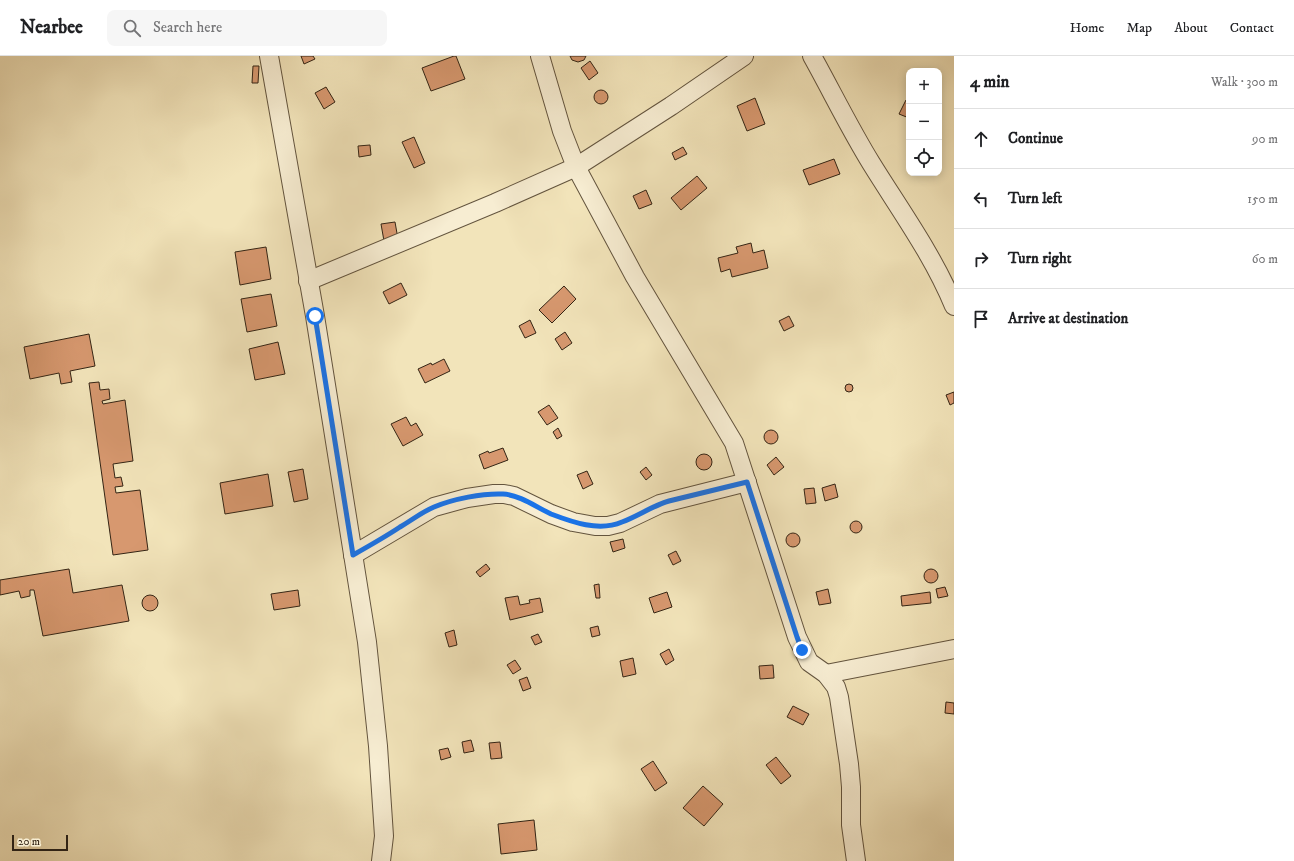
<!DOCTYPE html>
<html lang="en">
<head>
<meta charset="utf-8">
<style>
	:root { --surface:#fff; --page:#f6f6f6; --text:#202124; --muted:#757577; --line:#e0e0e0 }
	body { margin:0; font-family:"IM FELL DW Pica",serif; background:var(--page); color:var(--text) }
	.controls { position:absolute; right:12px; top:12px; display:grid; overflow:hidden; border-radius:8px; box-shadow:0 2px 10px #0003 }
	.controls button { width:36px; height:36px; display:grid; place-items:center; padding:0; border:0; border-bottom:1px solid var(--line); background:var(--surface); color:var(--text); font:20px sans-serif }
	.scale { position:absolute; left:12px; bottom:10px; width:56px; box-sizing:border-box; padding-left:4px; border:2px solid #332414; border-top:0; font-size:11px; line-height:14px; white-space:nowrap; color:#332414; -webkit-text-stroke:3px #f7edd2; paint-order:stroke }
	.stop { position:absolute; width:12px; height:12px; margin:-9px; border:3px solid #1a73e8; border-radius:50%; background:#fff }
	.stop.end { background:#1a73e8; border-color:#fff; box-shadow:0 1px 4px #0008 }
	.list { margin:0; padding:0; list-style:none }
	h2 { display:flex; justify-content:space-between; align-items:center; height:52px; margin:0; padding:0 16px; font-size:17px }
	h2 small { font-size:13px; font-weight:400; color:var(--muted) }
	.list li { display:grid; grid-template-columns:26px 1fr auto; gap:12px; align-items:center; box-sizing:border-box; height:60px; padding:0 16px; border-top:1px solid var(--line) }
	.list b { display:block; font-size:15px; white-space:nowrap }
	.list em { font-size:13px; font-style:normal; color:var(--muted) }
	.icon { flex:none; width:22px; height:22px; fill:none; stroke:currentColor; stroke-width:2; stroke-linecap:round; stroke-linejoin:round }
	.map { position:relative; flex:none; width:954px; height:805px; overflow:hidden }
	header { display:flex; align-items:center; gap:24px; box-sizing:border-box; height:56px; padding:0 20px; background:var(--surface); border-bottom:1px solid var(--line) }
	header strong { font-size:19px }
	nav { display:flex; gap:22px; margin-inline-start:auto; font-size:14px }
	.search { width:280px; height:36px; background:var(--page); display:flex; align-items:center; gap:10px; box-sizing:border-box; padding:0 14px; border-radius:8px; color:var(--muted); font-size:15px }
	main { display:flex }
	aside { flex:1; background:var(--surface) }
	.map>svg:first-child { display:block }
	.building { fill:#d7986f; stroke:#332414 }
	.lines { fill:none; stroke-linecap:round; stroke-linejoin:round }
	.minor-casing { stroke:#63543e; stroke-width:20 }
	.minor { stroke:#f7edd2; stroke-width:18 }
	.route { stroke:#1a73e8; stroke-width:5 }
</style>
</head>
<body>
<header>
<strong>Nearbee</strong>
<div class="search"><svg class="icon" aria-label="search" viewBox="0 0 24 24"><circle cx="10" cy="10" r="6"/><path d="M15 15l6 6"/></svg>Search here</div>
<nav><a>Home</a><a>Map</a><a>About</a><a>Contact</a></nav>
</header>
<main>
<div class="map">
<svg width="954" height="805" viewBox="0 0 954 805">
	<rect width="100%" height="100%" fill="#f2e4ba"/>
	<filter id="stains"><feTurbulence type="fractalNoise" baseFrequency=".005" numOctaves="4"/><feColorMatrix values="0 0 0 0 .2 0 0 0 0 .09 0 0 0 0 .02 0 0 0 .5 -.17"/></filter>
	<radialGradient id="worn" r=".72"><stop offset=".6" stop-color="#630" stop-opacity="0"/><stop offset="1" stop-color="#630" stop-opacity=".3"/></radialGradient>
	<g class="building">
		<polygon points="301,0 313,0 315,3 304,8"/>
		<polygon points="454,0 456,0 465,23 431,35 422,12"/>
		<polygon points="570,0 586,0 584,4 578,6 572,4"/>
		<polygon points="590,5 598,17 589,24 581,12"/>
		<polygon points="253,10 259,10 258,27 252,27"/>
		<polygon points="326,31 335,46 324,53 315,37"/>
		<circle cx="601" cy="41" r="7"/>
		<polygon points="755,42 765,68 747,75 737,50"/>
		<polygon points="906,44 909,45 909,62 899,58"/>
		<polygon points="414,81 425,107 414,112 402,86"/>
		<polygon points="370,89 371,99 359,101 358,90"/>
		<polygon points="683,91 687,98 675,104 672,97"/>
		<polygon points="834,103 840,118 809,129 803,114"/>
		<polygon points="697,120 707,132 681,154 671,142"/>
		<polygon points="646,134 652,148 639,153 633,140"/>
		<polygon points="395,166 398,183 384,185 381,168"/>
		<polygon points="751,187 753,197 764,194 768,212 732,221 730,213 721,216 718,202 738,197 736,191"/>
		<polygon points="266,191 271,223 240,229 235,196"/>
		<polygon points="401,227 407,239 389,248 383,236"/>
		<polygon points="564,230 576,243 552,267 539,254"/>
		<polygon points="271,238 277,270 247,276 241,243"/>
		<polygon points="789,260 794,270 784,275 779,265"/>
		<polygon points="530,264 536,277 525,282 519,270"/>
		<polygon points="565,276 572,287 562,294 555,283"/>
		<polygon points="89,278 95,310 70,315 72,326 61,328 59,317 30,323 24,291"/>
		<polygon points="278,286 285,318 255,324 249,293"/>
		<polygon points="444,303 450,315 425,327 418,313 431,307 432,309"/>
		<polygon points="99,326 100,334 109,333 110,343 102,345 103,348 125,344 133,405 113,408 115,422 121,421 123,430 115,431 116,437 140,434 148,494 113,499 89,327"/>
		<circle cx="849" cy="332" r="4"/>
		<polygon points="954,336 954,347 950,349 946,339"/>
		<polygon points="549,349 558,362 547,369 538,356"/>
		<polygon points="406,361 411,370 416,367 423,379 403,390 391,368"/>
		<polygon points="558,372 562,380 557,383 553,376"/>
		<circle cx="771" cy="381" r="7"/>
		<polygon points="503,392 508,404 484,413 479,399 488,395 489,397"/>
		<circle cx="704" cy="406" r="8"/>
		<polygon points="776,401 784,411 774,419 767,409"/>
		<polygon points="646,411 652,419 646,424 640,416"/>
		<polygon points="303,413 308,443 294,446 288,416"/>
		<polygon points="587,415 593,428 583,433 577,419"/>
		<polygon points="268,418 273,450 225,458 220,427"/>
		<polygon points="835,428 838,441 825,445 822,432"/>
		<polygon points="814,432 816,447 806,448 804,433"/>
		<circle cx="856" cy="471" r="6"/>
		<circle cx="793" cy="484" r="7"/>
		<polygon points="623,483 625,492 613,496 610,486"/>
		<polygon points="676,495 681,505 673,509 668,499"/>
		<polygon points="486,508 490,513 480,521 476,516"/>
		<circle cx="931" cy="520" r="7"/>
		<polygon points="69,513 73,537 122,529 129,565 43,580 34,534 30,534 30,540 21,542 19,535 0,539 0,524"/>
		<polygon points="599,528 600,542 596,542 594,529"/>
		<polygon points="945,531 948,540 938,542 936,533"/>
		<polygon points="828,533 831,547 819,549 816,536"/>
		<polygon points="298,534 300,550 274,554 271,538"/>
		<polygon points="667,536 672,551 654,557 649,542"/>
		<polygon points="930,536 931,547 902,550 901,540"/>
		<circle cx="150" cy="547" r="8"/>
		<polygon points="518,540 520,549 530,547 529,544 540,542 543,556 510,564 505,542"/>
		<polygon points="598,570 600,579 592,581 590,572"/>
		<polygon points="454,574 457,589 449,591 445,577"/>
		<polygon points="538,578 542,586 535,589 531,581"/>
		<polygon points="669,593 674,604 666,609 660,598"/>
		<polygon points="633,602 636,618 623,621 620,605"/>
		<polygon points="515,604 521,613 513,618 507,609"/>
		<polygon points="773,609 774,622 760,623 759,610"/>
		<polygon points="527,621 531,632 523,635 519,624"/>
		<polygon points="946,646 954,647 954,658 945,657"/>
		<polygon points="793,650 809,658 803,669 787,661"/>
		<polygon points="471,684 474,695 464,697 462,686"/>
		<polygon points="500,686 502,702 491,703 489,687"/>
		<polygon points="448,692 451,701 441,704 439,694"/>
		<polygon points="776,701 791,720 781,728 766,709"/>
		<polygon points="653,705 667,727 655,735 641,713"/>
		<polygon points="703,730 723,748 704,770 683,752"/>
		<polygon points="534,764 537,794 501,798 498,768"/>
	</g>
	<g class="lines">
		<g class="minor-casing">
			<g id="minor">
				<polyline points="269,0 315,260 367,586 378,690 384,780 381,805"/>
				<polyline points="540,0 562,75 576,111 635,221 734,387 797,581 809,606 826,618 836,631 839,641 849,708 851,731 851,769 856,805"/>
				<path d="M812,0C832,36 850,73 871,107C900,154 933,199 954,250"/>
				<polyline points="308,225 495,147 576,111 671,50 744,0"/>
				<polyline points="353,499 434,451 467,442 494,438 504,438 514,440 551,458 573,466 595,470 608,470 620,467 660,448 747,426"/>
				<polyline points="826,618 954,593"/>
			</g>
		</g>
		<use href="#minor" class="minor"/>
	</g>
	<g class="lines">
		<path class="route" d="M315,260L353,499C369,490 385,481 400,471C412,464 422,456 434,451C453,443 483,437 503,438C520,439 536,451 551,458C572,466 599,476 622,466C638,460 652,450 669,445L747,426L797,581L802,594"/>
	</g>
	<rect width="100%" height="100%" filter="url(#stains)"/>
	<rect width="100%" height="100%" fill="url(#worn)"/>
</svg>
<div class="controls">
<button>+</button>
<button>−</button>
<button><svg class="icon" aria-label="locate" viewBox="0 0 24 24"><circle cx="12" cy="12" r="6"/><path d="M12 2v4M12 18v4M2 12h4M18 12h4"/></svg></button>
</div>
<div class="scale">20 m</div>
<div class="stop" style="left:315px;top:260px"></div>
<div class="stop end" style="left:802px;top:594px"></div>
</div>
<aside>
<h2>4 min<small>Walk · 300 m</small></h2>
<ul class="list">
<li><svg class="icon" aria-label="ahead" viewBox="0 0 24 24"><path d="M12 20V5M6 11l6-6 6 6"/></svg><div><b>Continue</b></div><em>90 m</em></li>
<li><svg class="icon" aria-label="left" viewBox="0 0 24 24"><path d="M17 20v-9H6M10 6l-5 5 5 5"/></svg><div><b>Turn left</b></div><em>150 m</em></li>
<li><svg class="icon" aria-label="right" viewBox="0 0 24 24"><path d="M7 20v-9h11M14 6l5 5-5 5"/></svg><div><b>Turn right</b></div><em>60 m</em></li>
<li><svg class="icon" aria-label="arrive" viewBox="0 0 24 24"><path d="M6 21V4h12l-3 4 3 4H6"/></svg><div><b>Arrive at destination</b></div></li>
</ul>
</aside>
</main>
</body>
</html>
